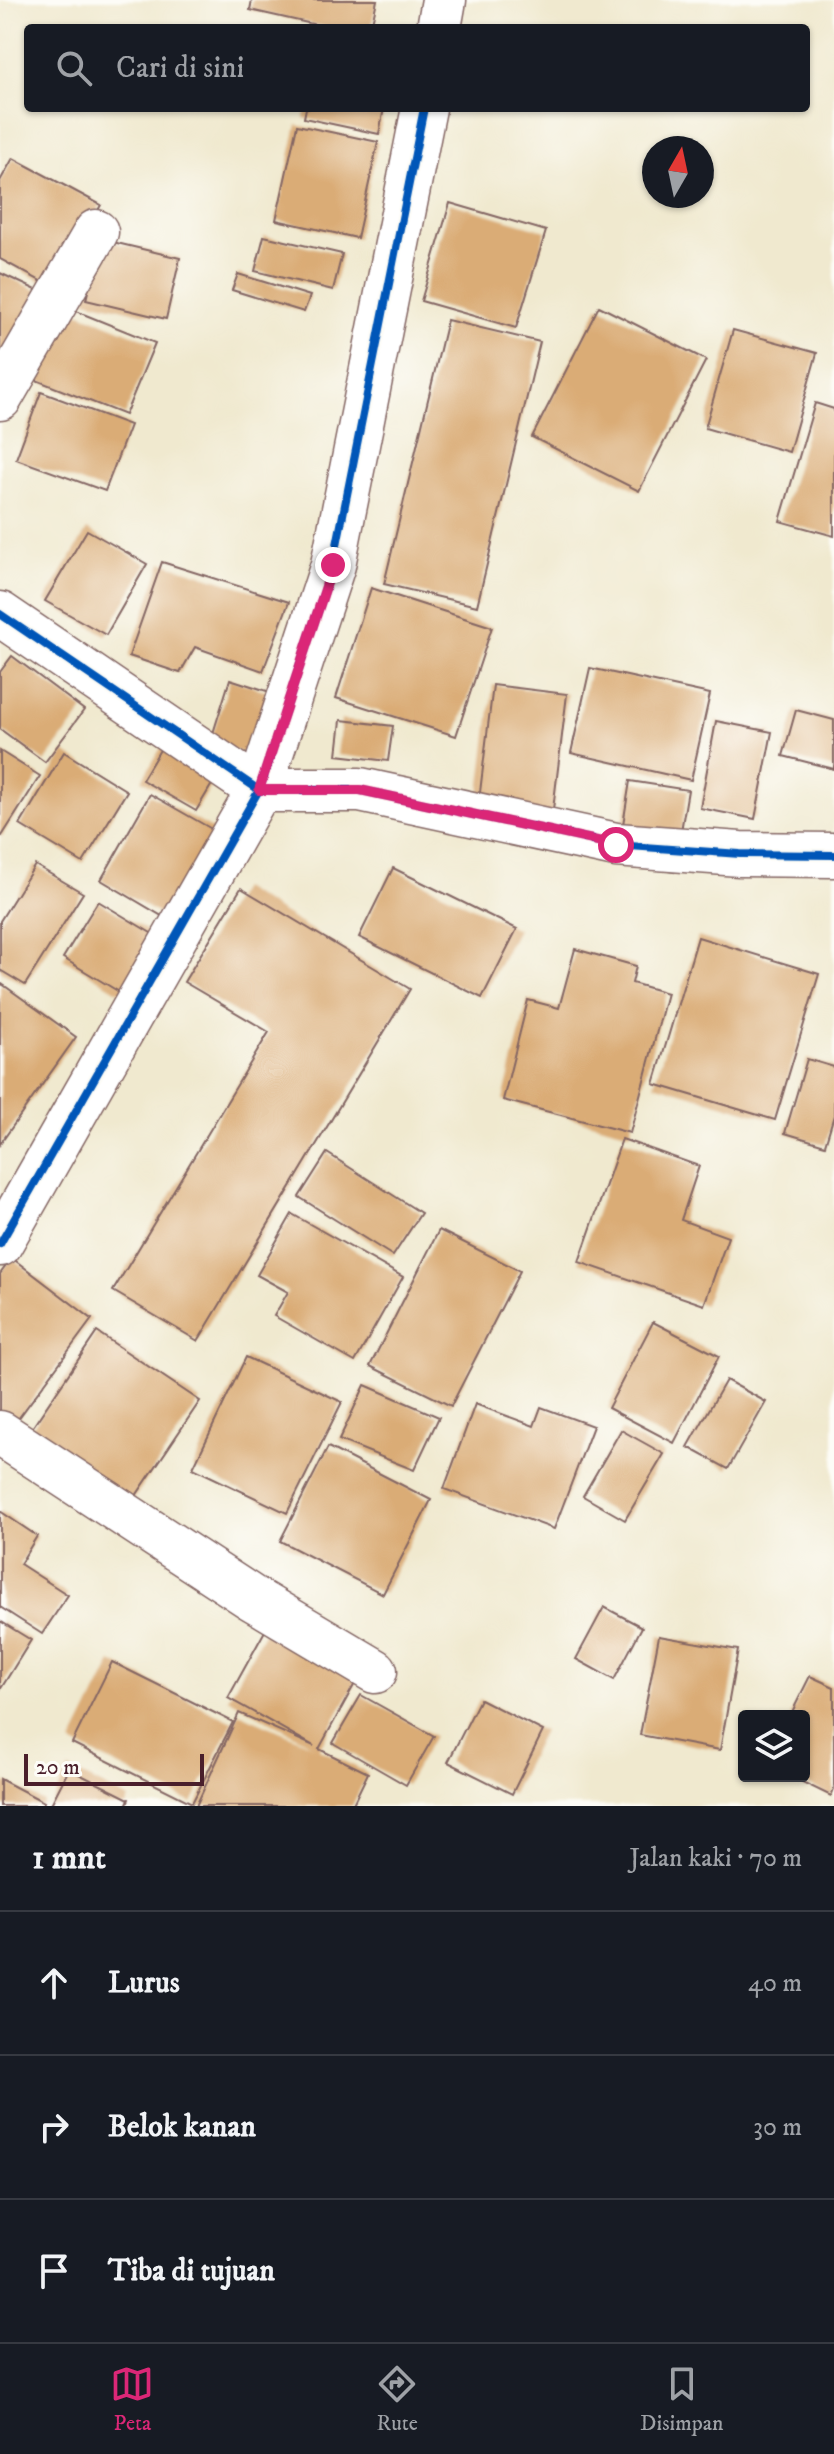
<!DOCTYPE html>
<html lang="id">
<head>
<meta charset="utf-8">
<style>
	:root { --surface:#171b24; --page:#20242c; --text:#f1f3f6; --muted:#9ea1a6; --line:#363941; --accent:#db2777 }
	body { margin:0; font-family:"IM FELL DW Pica",serif; background:var(--page); color:var(--text) }
	.controls { position:absolute; right:24px; bottom:24px; display:grid; overflow:hidden; border-radius:8px; box-shadow:0 2px 6px #0004 }
	.controls button { width:72px; height:72px; display:grid; place-items:center; padding:0; border:0; border-bottom:2px solid var(--line); background:var(--surface); color:var(--text); font:40px sans-serif }
	.compass { position:absolute; left:642px; top:136px; width:72px; height:72px; border-radius:50%; background:var(--surface); box-shadow:0 2px 6px #0004; rotate:9deg }
	.scale { position:absolute; left:24px; bottom:20px; width:180px; box-sizing:border-box; padding-left:8px; border:4px solid #4a1f2b; border-top:0; font-size:22px; line-height:28px; white-space:nowrap; color:#4a1f2b; -webkit-text-stroke:6px #fdfcf7; paint-order:stroke }
	.stop { position:absolute; width:24px; height:24px; margin:-18px; border:6px solid #db2777; border-radius:50%; background:#fff }
	.stop.end { background:#db2777; border-color:#fff; box-shadow:0 2px 8px #0008 }
	.list { margin:0; padding:0; list-style:none }
	h2 { display:flex; justify-content:space-between; align-items:center; height:104px; margin:0; padding:0 32px; font-size:34px }
	h2 small { font-size:26px; font-weight:400; color:var(--muted) }
	.list li { display:grid; grid-template-columns:52px 1fr auto; gap:24px; align-items:center; box-sizing:border-box; height:144px; padding:0 32px; border-top:2px solid var(--line) }
	.list b { display:block; font-size:30px; white-space:nowrap }
	.list em { font-size:26px; font-style:normal; color:var(--muted) }
	.icon { flex:none; width:44px; height:44px; fill:none; stroke:currentColor; stroke-width:2; stroke-linecap:round; stroke-linejoin:round }
	.map { position:relative; flex:none; width:834px; height:1806px; overflow:hidden }
	.search { position:absolute; background:var(--surface); box-shadow:0 2px 6px #0004; left:24px; right:24px; top:24px; height:88px; display:flex; align-items:center; gap:20px; box-sizing:border-box; padding:0 28px; border-radius:8px; color:var(--muted); font-size:30px }
	.sheet { height:536px; background:var(--surface) }
	nav { display:flex; justify-content:space-around; align-items:center; box-sizing:border-box; height:112px; border-top:2px solid var(--line); background:var(--surface); font-size:22px; color:var(--muted) }
	nav a { display:grid; justify-items:center; gap:4px }
	nav .on { color:var(--accent) }
	.map>svg:first-child { display:block }
	.building { fill:#daac76 }
	.lines { fill:none; stroke-linecap:round; stroke-linejoin:round }
	.minor-casing { stroke:#846664; stroke-width:47 }
	.minor { stroke:#fff; stroke-width:44 }
	.cycleway-casing { stroke:#fdfcf7; stroke-width:13 }
	.cycleway { stroke:#0057b8; stroke-width:8 }
	.route { stroke:#db2777; stroke-width:10 }
</style>
</head>
<body>
<div class="map">
<svg width="834" height="1806" viewBox="0 0 834 1806">
	<rect width="100%" height="100%" fill="#fdfcf7"/>
	<filter id="ink" filterUnits="userSpaceOnUse"><feTurbulence type="fractalNoise" baseFrequency=".0125" numOctaves="2"/><feDisplacementMap in="SourceGraphic" scale="16" xChannelSelector="R" yChannelSelector="G"/><feConvolveMatrix kernelMatrix="1 2 1 2 8 2 1 2 1" color-interpolation-filters="sRGB"/></filter>
	<filter id="wash" filterUnits="userSpaceOnUse"><feTurbulence type="fractalNoise" baseFrequency=".006" numOctaves="4" result="noise"/><feDisplacementMap in="SourceGraphic" scale="32" xChannelSelector="R" yChannelSelector="G"/><feGaussianBlur stdDeviation="1.8" result="paint"/><feColorMatrix in="noise" values="0 0 0 0 0 0 0 0 0 0 0 0 0 0 0 0 0 1.4 0 .05"/><feComposite in="paint" operator="in"/></filter>
	<g filter="url(#wash)">
		<rect width="100%" height="100%" fill="#f0e9cf"/>
		<g id="blocks">
			<g class="building">
				<polygon points="252,0 377,0 371,28 330,28 250,10"/>
				<polygon points="306,108 384,108 379,134 304,118"/>
				<polygon points="297,125 378,142 357,238 276,220"/>
				<polygon points="13,158 101,205 55,289 0,259 0,181"/>
				<polygon points="450,203 546,231 516,328 421,301"/>
				<polygon points="264,236 342,254 333,290 255,271"/>
				<polygon points="100,239 180,258 166,319 86,300"/>
				<polygon points="0,273 47,295 0,368"/>
				<polygon points="238,274 310,296 304,312 232,290"/>
				<polygon points="599,306 706,360 639,491 532,437"/>
				<polygon points="66,307 155,343 125,415 36,380"/>
				<polygon points="447,320 540,342 477,606 384,584"/>
				<polygon points="733,330 817,353 789,452 705,428"/>
				<polygon points="41,392 130,425 105,491 16,459"/>
				<polygon points="815,403 834,409 834,536 780,521"/>
				<polygon points="87,530 147,564 106,635 45,601"/>
				<polygon points="162,562 289,602 263,671 195,647 180,673 129,656"/>
				<polygon points="371,588 492,627 456,736 336,698"/>
				<polygon points="12,656 84,710 45,762 0,729 0,672"/>
				<polygon points="590,668 710,694 691,780 571,753"/>
				<polygon points="230,679 273,693 253,756 210,743"/>
				<polygon points="493,685 567,694 551,826 477,817"/>
				<polygon points="796,710 834,720 834,769 783,756"/>
				<polygon points="341,720 393,726 388,761 337,755"/>
				<polygon points="716,721 772,732 755,819 700,808"/>
				<polygon points="161,748 215,779 196,811 142,780"/>
				<polygon points="0,751 40,776 2,836 0,835"/>
				<polygon points="64,752 127,791 83,863 20,825"/>
				<polygon points="630,781 688,790 674,872 617,862"/>
				<polygon points="150,794 217,832 167,919 101,880"/>
				<polygon points="35,865 83,893 25,985 0,970 0,921"/>
				<polygon points="393,868 517,929 482,998 359,937"/>
				<polygon points="241,888 410,989 198,1341 113,1291 269,1032 184,982"/>
				<polygon points="98,901 156,936 121,993 63,958"/>
				<polygon points="698,937 819,974 775,1120 654,1084"/>
				<polygon points="575,949 636,966 632,983 667,993 630,1133 503,1100 528,1000 559,1008"/>
				<polygon points="2,984 76,1037 0,1144 0,986"/>
				<polygon points="807,1059 834,1067 834,1115 825,1145 785,1133"/>
				<polygon points="622,1139 699,1166 681,1220 728,1237 704,1305 579,1262"/>
				<polygon points="327,1153 421,1213 393,1256 299,1197"/>
				<polygon points="292,1214 403,1277 355,1362 274,1316 288,1292 257,1275"/>
				<polygon points="439,1230 520,1271 451,1406 370,1366"/>
				<polygon points="12,1258 92,1319 15,1423 0,1412 0,1274"/>
				<polygon points="653,1322 719,1356 674,1443 608,1408"/>
				<polygon points="97,1332 200,1401 133,1500 30,1431"/>
				<polygon points="246,1357 342,1402 287,1513 193,1468"/>
				<polygon points="726,1380 766,1402 728,1469 688,1447"/>
				<polygon points="365,1385 439,1417 414,1470 339,1440"/>
				<polygon points="475,1404 534,1426 541,1407 593,1426 554,1529 444,1489"/>
				<polygon points="621,1430 664,1454 625,1520 583,1496"/>
				<polygon points="328,1447 431,1500 383,1594 280,1541"/>
				<polygon points="0,1511 37,1536 20,1564 68,1595 42,1634 0,1607"/>
				<polygon points="604,1607 642,1627 614,1680 576,1659"/>
				<polygon points="0,1621 31,1640 0,1690"/>
				<polygon points="266,1629 358,1678 319,1749 368,1773 352,1806 196,1806 239,1713 314,1746 228,1698"/>
				<polygon points="659,1636 738,1650 720,1750 640,1735"/>
				<polygon points="112,1662 233,1722 192,1803 72,1743"/>
				<polygon points="810,1676 834,1687 834,1789 831,1796 790,1776 804,1776 804,1716 790,1716"/>
				<polygon points="361,1695 434,1736 406,1785 333,1743"/>
				<polygon points="480,1699 543,1731 512,1794 448,1762"/>
				<polygon points="69,1769 129,1799 126,1806 50,1806"/>
				<polygon points="0,1779 44,1802 42,1806 0,1806"/>
			</g>
		</g>
	</g>
	<g filter="url(#ink)">
		<use href="#blocks" fill-opacity="0" stroke="#846664" stroke-width="2"/>
		<g class="lines">
			<g class="minor-casing">
				<g id="minor">
					<polyline points="439,28 444,0"/>
					<polyline points="0,398 96,232"/>
					<polyline points="0,614 259,790 360,790 616,845 740,854 834,855"/>
					<polyline points="0,1244 259,790 333,565 424,108"/>
					<polyline points="0,1433 252,1598 375,1671"/>
				</g>
			</g>
			<use href="#minor" class="minor"/>
			<g class="cycleway-casing">
				<g id="cycleway">
					<polyline points="0,614 259,790 360,790 616,845 740,854 834,855"/>
					<polyline points="0,1244 259,790 333,565 424,108"/>
				</g>
			</g>
			<use href="#cycleway" class="cycleway"/>
		</g>
	</g>
	<g class="lines" filter="url(#ink)">
		<polyline class="route" points="333,565 259,790 360,790 616,845"/>
	</g>
</svg>
<div class="controls">
<button><svg class="icon" aria-label="layers" viewBox="0 0 24 24"><path d="M12 4l9 5-9 5-9-5zM3 14l9 5 9-5"/></svg></button>
</div>
<svg class="compass" viewBox="-18 -18 36 36"><path d="M0-13l5 13h-10z" fill="#e53935"/><path d="M0 13l5-13h-10z" fill="#9ea1a6"/></svg>
<div class="scale">20 m</div>
<div class="stop" style="left:616px;top:845px"></div>
<div class="stop end" style="left:333px;top:565px"></div>
<div class="search"><svg class="icon" aria-label="search" viewBox="0 0 24 24"><circle cx="10" cy="10" r="6"/><path d="M15 15l6 6"/></svg>Cari di sini</div>
</div>
<section class="sheet">
<h2>1 mnt<small>Jalan kaki · 70 m</small></h2>
<ul class="list">
<li><svg class="icon" aria-label="ahead" viewBox="0 0 24 24"><path d="M12 20V5M6 11l6-6 6 6"/></svg><div><b>Lurus</b></div><em>40 m</em></li>
<li><svg class="icon" aria-label="right" viewBox="0 0 24 24"><path d="M7 20v-9h11M14 6l5 5-5 5"/></svg><div><b>Belok kanan</b></div><em>30 m</em></li>
<li><svg class="icon" aria-label="arrive" viewBox="0 0 24 24"><path d="M6 21V4h12l-3 4 3 4H6"/></svg><div><b>Tiba di tujuan</b></div></li>
</ul>
</section>
<nav>
<a class="on"><svg class="icon" aria-label="map" viewBox="0 0 24 24"><path d="M3 6l6-2 6 2 6-2v14l-6 2-6-2-6 2zM9 4v14M15 6v14"/></svg>Peta</a>
<a><svg class="icon" aria-label="directions" viewBox="0 0 24 24"><path d="M12 3l9 9-9 9-9-9zM9 14v-3h6M13 9l2 2-2 2"/></svg>Rute</a>
<a><svg class="icon" aria-label="saved" viewBox="0 0 24 24"><path d="M7 4h10v16l-5-4-5 4z"/></svg>Disimpan</a>
</nav>
</body>
</html>
